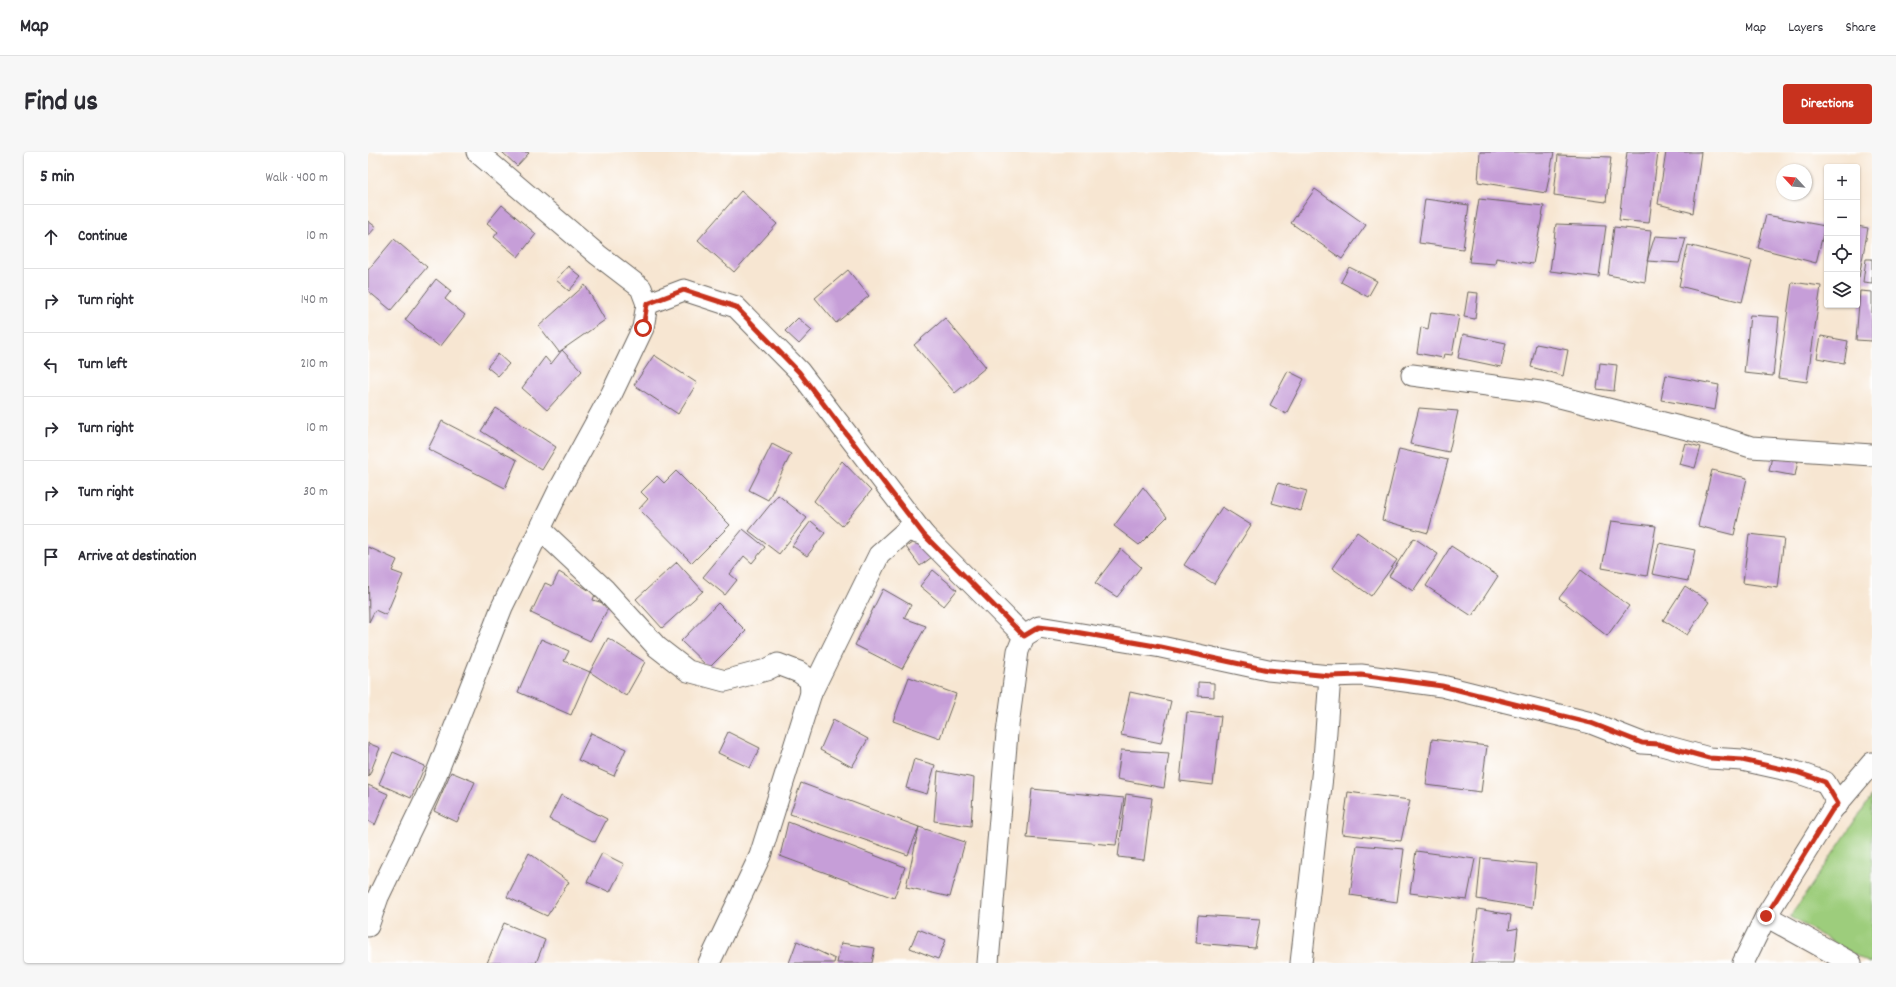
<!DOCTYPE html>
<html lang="en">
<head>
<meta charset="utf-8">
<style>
	:root { --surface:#fff; --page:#f7f7f7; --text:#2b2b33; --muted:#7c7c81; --line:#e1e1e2; --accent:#c8321e }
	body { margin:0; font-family:Dekko,sans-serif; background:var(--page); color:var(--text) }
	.controls { position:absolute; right:12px; top:12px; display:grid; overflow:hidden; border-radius:4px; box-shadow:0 1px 3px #0004 }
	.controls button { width:36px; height:36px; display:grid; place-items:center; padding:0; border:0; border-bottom:1px solid var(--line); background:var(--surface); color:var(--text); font:20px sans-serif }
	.compass { position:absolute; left:1408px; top:12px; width:36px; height:36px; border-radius:50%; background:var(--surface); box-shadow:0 1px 3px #0004; rotate:296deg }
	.stop { position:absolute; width:12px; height:12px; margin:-9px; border:3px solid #c8321e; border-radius:50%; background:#fff }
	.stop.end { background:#c8321e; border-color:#fff; box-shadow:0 1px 4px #0008 }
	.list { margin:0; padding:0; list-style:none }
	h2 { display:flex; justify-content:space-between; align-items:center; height:52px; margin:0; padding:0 16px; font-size:17px }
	h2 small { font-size:13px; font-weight:400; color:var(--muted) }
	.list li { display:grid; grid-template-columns:26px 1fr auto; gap:12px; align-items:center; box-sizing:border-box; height:64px; padding:0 16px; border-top:1px solid var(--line) }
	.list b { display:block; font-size:15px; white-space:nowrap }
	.list em { font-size:13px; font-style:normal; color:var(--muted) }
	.icon { flex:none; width:22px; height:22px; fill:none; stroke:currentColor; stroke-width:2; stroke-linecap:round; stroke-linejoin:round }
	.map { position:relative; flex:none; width:1504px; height:811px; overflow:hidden; border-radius:4px }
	header { display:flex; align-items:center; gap:24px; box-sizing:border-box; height:56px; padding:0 20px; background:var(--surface); border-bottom:1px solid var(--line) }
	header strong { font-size:19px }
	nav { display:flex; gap:22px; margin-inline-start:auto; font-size:14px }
	.intro { display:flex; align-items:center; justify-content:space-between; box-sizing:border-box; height:96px; padding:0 24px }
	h1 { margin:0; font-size:28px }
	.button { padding:10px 18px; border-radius:4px; background:var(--accent); color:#fff; font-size:14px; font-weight:700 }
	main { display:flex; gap:24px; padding:0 24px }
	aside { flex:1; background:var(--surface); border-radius:4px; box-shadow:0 1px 3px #0004 }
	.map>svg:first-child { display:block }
	.green { fill:#9dcd7c; stroke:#5c744c }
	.building { fill:#c69ed8 }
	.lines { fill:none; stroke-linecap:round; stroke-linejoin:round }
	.street-casing { stroke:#69635c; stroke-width:23 }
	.street { stroke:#fff; stroke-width:21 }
	.route { stroke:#c8321e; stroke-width:5 }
</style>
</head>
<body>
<header>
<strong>Map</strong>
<nav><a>Map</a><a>Layers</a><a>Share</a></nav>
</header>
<div class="intro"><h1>Find us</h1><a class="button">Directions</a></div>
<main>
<aside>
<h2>5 min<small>Walk · 400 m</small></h2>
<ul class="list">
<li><svg class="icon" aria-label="ahead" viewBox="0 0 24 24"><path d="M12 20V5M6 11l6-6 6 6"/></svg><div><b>Continue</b></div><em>10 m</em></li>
<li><svg class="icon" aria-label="right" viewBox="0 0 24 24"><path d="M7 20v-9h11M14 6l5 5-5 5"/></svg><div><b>Turn right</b></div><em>140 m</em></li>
<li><svg class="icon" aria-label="left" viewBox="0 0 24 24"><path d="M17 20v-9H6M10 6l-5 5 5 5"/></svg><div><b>Turn left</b></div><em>210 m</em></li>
<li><svg class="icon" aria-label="right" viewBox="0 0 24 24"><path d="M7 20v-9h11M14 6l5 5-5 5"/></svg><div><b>Turn right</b></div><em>10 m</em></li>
<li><svg class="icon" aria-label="right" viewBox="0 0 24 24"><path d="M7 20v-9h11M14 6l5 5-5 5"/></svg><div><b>Turn right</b></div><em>30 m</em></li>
<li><svg class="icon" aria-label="arrive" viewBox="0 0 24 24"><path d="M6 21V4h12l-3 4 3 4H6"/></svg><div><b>Arrive at destination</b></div></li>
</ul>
</aside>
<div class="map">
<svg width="1504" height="811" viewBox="0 0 1504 811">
	<rect width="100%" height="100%" fill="#fff"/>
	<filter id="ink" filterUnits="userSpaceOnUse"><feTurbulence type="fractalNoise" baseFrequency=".025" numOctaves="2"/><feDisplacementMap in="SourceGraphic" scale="8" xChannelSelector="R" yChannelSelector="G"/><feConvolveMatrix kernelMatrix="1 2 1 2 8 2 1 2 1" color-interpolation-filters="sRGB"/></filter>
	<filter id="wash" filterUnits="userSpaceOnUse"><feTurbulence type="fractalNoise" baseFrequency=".012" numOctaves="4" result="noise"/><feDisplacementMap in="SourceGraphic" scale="16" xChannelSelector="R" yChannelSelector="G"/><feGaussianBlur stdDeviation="0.9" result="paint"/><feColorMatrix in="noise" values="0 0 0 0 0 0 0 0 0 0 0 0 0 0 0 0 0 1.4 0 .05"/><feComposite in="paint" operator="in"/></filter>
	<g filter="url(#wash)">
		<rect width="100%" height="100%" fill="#f7e6d2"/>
		<polygon class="green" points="1504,644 1504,811 1501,811 1422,765"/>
		<g id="blocks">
			<g class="building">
				<polygon points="134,0 159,0 161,1 149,14"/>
				<polygon points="1112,0 1186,0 1178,41 1110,30"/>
				<polygon points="1259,0 1290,0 1281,71 1251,68"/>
				<polygon points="1298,0 1333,0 1325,61 1290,52"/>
				<polygon points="1190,3 1243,5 1238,50 1186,43"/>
				<polygon points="947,37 998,73 974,107 923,71"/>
				<polygon points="373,39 409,72 366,120 330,88"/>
				<polygon points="1057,47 1101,53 1095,97 1051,91"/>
				<polygon points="1111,47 1176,54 1165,112 1128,106 1127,112 1101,110"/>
				<polygon points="134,53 168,82 150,105 126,85 130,80 119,71"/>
				<polygon points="1398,63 1457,74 1448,111 1390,96"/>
				<polygon points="0,69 8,75 0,84"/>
				<polygon points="1188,72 1238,74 1231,125 1182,119"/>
				<polygon points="1489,74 1500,76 1491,125 1489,125"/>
				<polygon points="1246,75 1283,79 1277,130 1240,123"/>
				<polygon points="1287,84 1318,86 1311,111 1279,109"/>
				<polygon points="26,87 59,115 23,158 0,139 0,118"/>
				<polygon points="1320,93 1384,109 1374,150 1311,134"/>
				<polygon points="1498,107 1504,107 1504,131 1495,130"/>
				<polygon points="200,114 213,125 201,139 188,128"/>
				<polygon points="981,115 1009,129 1000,145 973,130"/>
				<polygon points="480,118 501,144 468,171 447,146"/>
				<polygon points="68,127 83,139 77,147 97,163 72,195 37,168"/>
				<polygon points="1424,130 1453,134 1439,230 1410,226"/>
				<polygon points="217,133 237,168 191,200 171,174"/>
				<polygon points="1492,139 1504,140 1504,189 1488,188"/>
				<polygon points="1100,140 1110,141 1107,167 1096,165"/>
				<polygon points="1063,160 1091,164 1084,203 1076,202 1075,206 1049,201 1053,175 1060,177"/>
				<polygon points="1382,163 1411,165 1405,224 1376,221"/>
				<polygon points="430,166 444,178 431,192 417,179"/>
				<polygon points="577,166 618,215 587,241 546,193"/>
				<polygon points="1095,182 1138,191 1133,215 1090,206"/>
				<polygon points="1453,184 1480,189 1476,211 1449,206"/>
				<polygon points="1168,192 1200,198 1195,224 1163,215"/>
				<polygon points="194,198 214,219 179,258 154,236 177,205 183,212"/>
				<polygon points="130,202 141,212 130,224 119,215"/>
				<polygon points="286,203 329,231 310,262 266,233"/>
				<polygon points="1232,211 1249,213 1246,239 1229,237"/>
				<polygon points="920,219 936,227 918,262 902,253"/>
				<polygon points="1298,223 1351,233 1347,258 1293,248"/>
				<polygon points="128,256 188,295 174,318 113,279"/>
				<polygon points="1051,256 1090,259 1081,300 1042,292"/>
				<polygon points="74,269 149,308 137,336 60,297"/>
				<polygon points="1317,291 1333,295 1327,316 1311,312"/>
				<polygon points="404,292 423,302 400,348 381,338"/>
				<polygon points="1031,297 1080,308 1060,381 1014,368"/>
				<polygon points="1404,304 1430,309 1427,324 1401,319"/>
				<polygon points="474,309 503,339 474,374 446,349"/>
				<polygon points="1344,318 1379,326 1366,383 1330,374"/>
				<polygon points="308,319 362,373 324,411 271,357 280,347 273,340 289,324 296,331"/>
				<polygon points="910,331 939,339 933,359 904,351"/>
				<polygon points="775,335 799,365 771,393 746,374"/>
				<polygon points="410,343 439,366 411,402 381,379"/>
				<polygon points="854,355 883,373 846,432 816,413"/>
				<polygon points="443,369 457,381 439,404 424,394"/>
				<polygon points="1243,369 1288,374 1279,424 1234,416"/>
				<polygon points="375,377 397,395 384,411 376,404 362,422 369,428 357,443 335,425"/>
				<polygon points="989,380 1029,408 1003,444 964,416"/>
				<polygon points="1381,382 1416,386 1410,436 1375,431"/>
				<polygon points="1046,386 1070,402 1045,439 1021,424"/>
				<polygon points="550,387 564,405 552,414 538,395"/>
				<polygon points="1291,391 1327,398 1320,429 1284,422"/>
				<polygon points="1083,394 1130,424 1104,464 1058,434"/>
				<polygon points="0,395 29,408 24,419 35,423 18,463 7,458 1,470"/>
				<polygon points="753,397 773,415 749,445 727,431"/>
				<polygon points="309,410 335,439 294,476 268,447"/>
				<polygon points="565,418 589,438 576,454 552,434"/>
				<polygon points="1213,418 1261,454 1239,484 1191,446"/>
				<polygon points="191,420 227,442 225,448 242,453 222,489 163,461 177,431 184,434"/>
				<polygon points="1317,434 1341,450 1319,483 1295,468"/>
				<polygon points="515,437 543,453 536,466 558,474 534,517 487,493"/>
				<polygon points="350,451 378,479 341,516 313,489"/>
				<polygon points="240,486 277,510 258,544 222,520"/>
				<polygon points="173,487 201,499 196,509 222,520 203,563 150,540"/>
				<polygon points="541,525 588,542 572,586 525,569"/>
				<polygon points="830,530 846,531 846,545 830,544"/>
				<polygon points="762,540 803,549 793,591 753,583"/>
				<polygon points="819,560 853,564 845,633 812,629"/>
				<polygon points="465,568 500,587 484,615 452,598"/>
				<polygon points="360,580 392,596 382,616 350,601"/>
				<polygon points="223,581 258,597 246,624 210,608"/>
				<polygon points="1064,587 1119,594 1113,640 1058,633"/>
				<polygon points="0,591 12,596 1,624 0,623"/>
				<polygon points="753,598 801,601 796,636 749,627"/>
				<polygon points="25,600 57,614 43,646 11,632"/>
				<polygon points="546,607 567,613 559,642 538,636"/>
				<polygon points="570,619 606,626 603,674 566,669"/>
				<polygon points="83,620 107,630 89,670 66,659"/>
				<polygon points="433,631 551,675 540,703 422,662"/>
				<polygon points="0,633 20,642 7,673 0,669"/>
				<polygon points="664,637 756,646 748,693 659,686"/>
				<polygon points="980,640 1042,648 1033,689 974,682"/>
				<polygon points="758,642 784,646 776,708 750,705"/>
				<polygon points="193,643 239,667 227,690 181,667"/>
				<polygon points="420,670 537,715 526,746 412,704"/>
				<polygon points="551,675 597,690 582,745 538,735"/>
				<polygon points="989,693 1036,697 1029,750 982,743"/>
				<polygon points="1048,699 1107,707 1099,748 1042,741"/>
				<polygon points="161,701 201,730 179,764 139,745"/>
				<polygon points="234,701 256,712 242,740 219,730"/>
				<polygon points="1113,706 1168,712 1164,756 1109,747"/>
				<polygon points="1110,757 1143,763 1141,778 1150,776 1146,811 1103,811"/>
				<polygon points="830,763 892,767 887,796 828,791"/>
				<polygon points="136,771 177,788 168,811 119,811"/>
				<polygon points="550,777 578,788 570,807 542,796"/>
				<polygon points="429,789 467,807 466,811 421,811"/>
				<polygon points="473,791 507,796 504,811 469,811"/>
			</g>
		</g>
	</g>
	<g filter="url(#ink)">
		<use href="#blocks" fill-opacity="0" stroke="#69635c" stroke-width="1"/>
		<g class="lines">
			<g class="street-casing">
				<g id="street">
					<polyline points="279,152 316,138 368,155 431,219 556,383"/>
					<polyline points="1044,223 1172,240 1355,286 1383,295 1504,303"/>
					<polyline points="173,378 237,438 289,495 320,519 357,529 398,518 410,512 431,520 442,528 443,541 392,704 341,811"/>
					<polyline points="443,541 511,403 539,378 556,383 656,484"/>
					<polyline points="1398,764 1483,811"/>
					<polyline points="0,774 10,745 64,633 134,455 190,340 244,241 275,176 279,152 273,136 230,103 109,0"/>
					<polyline points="620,811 639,581 650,499 656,484 671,475 793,495 900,518 962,524 993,523 1074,534 1223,571 1274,591 1290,592 1341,606 1374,608 1428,620 1457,630 1470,652"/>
					<polyline points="933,811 956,607 962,524"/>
					<polyline points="1375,811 1398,764 1464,658 1504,611"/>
				</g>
			</g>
			<use href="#street" class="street"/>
		</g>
	</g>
	<g class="lines" filter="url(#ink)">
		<polyline class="route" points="275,176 279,152 316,138 368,155 431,220 556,383 656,484 671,475 696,478 793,495 900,518 962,524 993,523 1074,534 1223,571 1274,591 1290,592 1341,606 1374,608 1428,620 1457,630 1470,652 1464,658 1398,764"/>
	</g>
</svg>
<div class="controls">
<button>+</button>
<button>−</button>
<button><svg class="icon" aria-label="locate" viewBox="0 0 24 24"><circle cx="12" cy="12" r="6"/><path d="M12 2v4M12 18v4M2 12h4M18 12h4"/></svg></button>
<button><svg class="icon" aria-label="layers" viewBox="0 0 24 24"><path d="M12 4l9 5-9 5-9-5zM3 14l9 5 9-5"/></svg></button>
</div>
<svg class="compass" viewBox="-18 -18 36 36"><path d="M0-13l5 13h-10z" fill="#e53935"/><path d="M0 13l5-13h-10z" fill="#7c7c81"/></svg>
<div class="stop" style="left:275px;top:176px"></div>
<div class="stop end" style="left:1398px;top:764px"></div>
</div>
</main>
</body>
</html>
